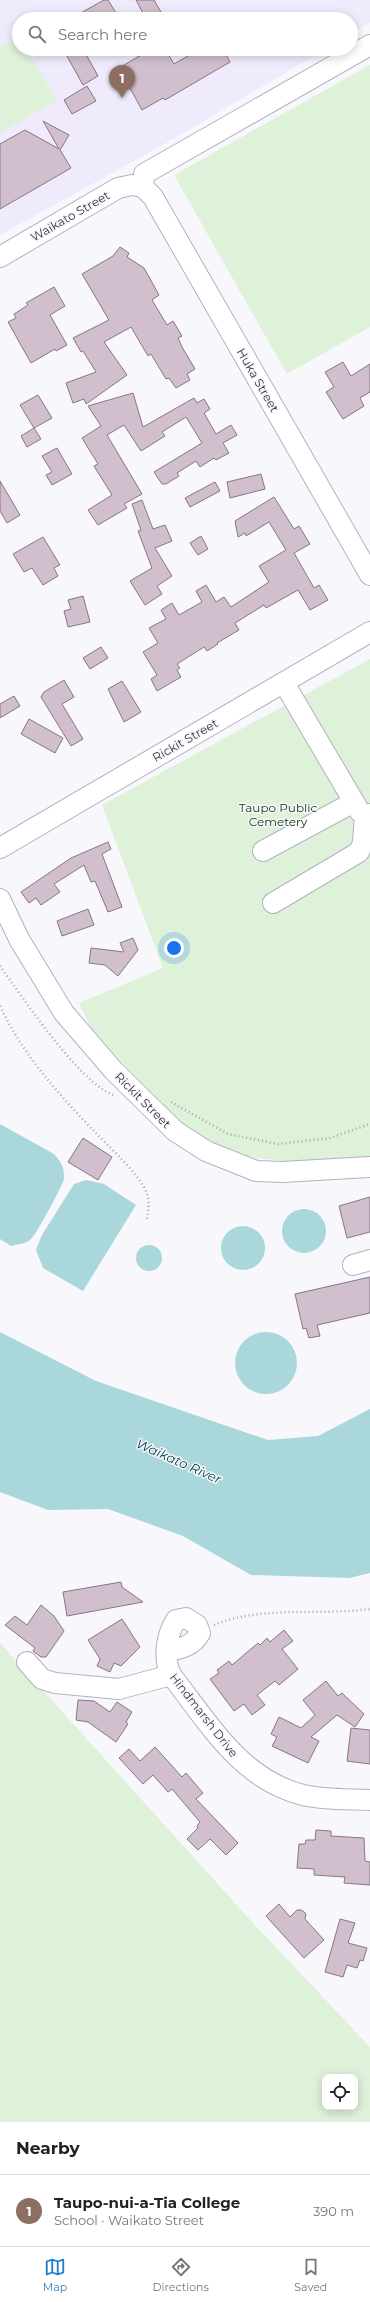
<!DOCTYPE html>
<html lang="en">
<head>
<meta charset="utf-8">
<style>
	:root { --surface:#fff; --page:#f2f2f2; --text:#222; --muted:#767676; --line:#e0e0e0; --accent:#217ecb }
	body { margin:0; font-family:Montserrat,sans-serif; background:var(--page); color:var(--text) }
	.controls { position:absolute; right:12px; bottom:12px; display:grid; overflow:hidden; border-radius:8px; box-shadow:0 2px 10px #0003 }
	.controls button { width:36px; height:36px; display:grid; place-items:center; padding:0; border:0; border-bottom:1px solid var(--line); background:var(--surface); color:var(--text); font:20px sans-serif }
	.you { position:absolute; left:174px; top:948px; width:14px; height:14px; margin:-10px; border:3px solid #fff; border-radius:50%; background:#1a73e8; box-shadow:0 0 0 6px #1a73e833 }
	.badge { display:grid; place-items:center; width:26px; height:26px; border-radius:50%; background:var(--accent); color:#fff; font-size:13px; font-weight:700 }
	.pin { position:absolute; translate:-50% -33px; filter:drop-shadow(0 1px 2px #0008) }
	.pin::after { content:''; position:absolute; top:21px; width:14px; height:12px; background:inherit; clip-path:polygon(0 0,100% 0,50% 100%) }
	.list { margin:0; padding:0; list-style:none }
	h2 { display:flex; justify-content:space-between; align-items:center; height:52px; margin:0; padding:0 16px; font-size:17px }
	h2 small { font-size:13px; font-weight:400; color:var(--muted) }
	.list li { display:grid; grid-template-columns:26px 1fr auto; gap:12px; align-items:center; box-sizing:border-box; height:72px; padding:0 16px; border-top:1px solid var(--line) }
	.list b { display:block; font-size:15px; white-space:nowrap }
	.list p { margin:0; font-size:13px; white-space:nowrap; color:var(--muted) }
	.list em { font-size:13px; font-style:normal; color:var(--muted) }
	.icon { flex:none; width:22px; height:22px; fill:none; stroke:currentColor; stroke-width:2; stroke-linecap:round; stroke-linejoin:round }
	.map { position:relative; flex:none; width:370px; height:2122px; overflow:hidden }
	.search { position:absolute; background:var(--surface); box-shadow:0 2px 10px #0003; left:12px; right:12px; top:12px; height:44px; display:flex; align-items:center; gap:10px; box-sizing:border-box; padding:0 14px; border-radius:22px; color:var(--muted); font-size:15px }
	.sheet { height:124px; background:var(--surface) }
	nav { display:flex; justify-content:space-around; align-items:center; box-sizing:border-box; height:56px; border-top:1px solid var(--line); background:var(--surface); font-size:11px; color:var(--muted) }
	nav a { display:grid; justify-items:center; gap:2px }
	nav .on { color:var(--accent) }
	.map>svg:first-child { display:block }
	.built { fill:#efebfc }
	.green { fill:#def1d9; fill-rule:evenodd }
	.water { fill:#aad7dc }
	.building { fill:#d2bfcd; stroke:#877683 }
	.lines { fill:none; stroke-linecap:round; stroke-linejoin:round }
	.minor-casing { stroke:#b4b0c4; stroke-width:22 }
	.path { stroke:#a7a5ac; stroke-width:2.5; stroke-dasharray:1 3; stroke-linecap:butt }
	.minor { stroke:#fff; stroke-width:20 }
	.labels { text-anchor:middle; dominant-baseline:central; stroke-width:3; stroke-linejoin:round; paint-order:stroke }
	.street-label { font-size:12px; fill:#3a3841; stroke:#f8f7fc }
	.park-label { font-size:12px; fill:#14340a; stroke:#f8f7fc }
	.water-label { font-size:13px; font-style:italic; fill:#00454c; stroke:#f8f7fc }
</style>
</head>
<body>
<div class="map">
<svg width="370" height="2122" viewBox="0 0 370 2122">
	<rect width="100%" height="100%" fill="#f8f7fc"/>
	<polygon class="built" points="0,0 370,0 370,23 351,34 351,19 19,19 19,49 326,49 161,146 0,235"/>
	<g class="green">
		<polygon points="19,37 19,49 27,49 57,101 0,133 0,47"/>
		<polygon points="370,65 370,327 287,374 174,175"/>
		<polygon points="370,659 370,1160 340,1167 247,1157 183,1129 91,1028 79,1003 163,968 102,805"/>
		<path d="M0,1643L253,1923L370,2047V2122H0ZM325,2077H355V2107H325Z"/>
	</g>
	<g class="water">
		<path d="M0,1124L54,1154C61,1161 65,1169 64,1179C63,1185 36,1235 31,1239C25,1244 18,1244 11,1246L0,1239Z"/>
		<polygon points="86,1180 104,1184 136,1205 83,1291 43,1268 36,1250 42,1235 74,1184"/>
		<circle cx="304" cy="1231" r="22"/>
		<circle cx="243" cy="1248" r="22"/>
		<circle cx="149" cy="1258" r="13"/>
		<circle cx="266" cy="1363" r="31"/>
		<polygon points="0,1332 96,1381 268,1440 318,1436 370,1409 370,1573 349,1578 251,1575 183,1536 108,1509 48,1510 0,1492"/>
	</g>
	<g class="building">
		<polygon points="104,0 108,0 116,13 104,19 70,19"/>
		<polygon points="136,0 154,0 165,19 146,19"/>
		<polygon points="63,49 83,49 98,76 83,85"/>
		<polygon points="151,49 165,49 174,64 200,49 223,49 230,62 165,100 163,98 142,110 119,68"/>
		<polygon points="87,86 96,101 72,114 64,100"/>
		<polygon points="43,121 69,135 60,150 71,168 0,209 0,144 25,130 59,149"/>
		<polygon points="120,247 129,253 127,257 144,268 159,295 152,300 167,325 173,321 182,336 178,338 182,347 195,369 187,374 190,380 176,388 169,378 166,379 151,354 148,356 131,327 104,342 127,375 86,404 84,399 73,403 66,383 96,372 83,351 81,352 73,338 109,320 82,274 113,256"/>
		<polygon points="54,287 65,306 50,315 67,345 56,351 55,349 31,363 8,322 16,318 14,314 28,305 26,303"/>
		<polygon points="343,362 351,376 370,364 370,392 360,398 364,406 343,419 326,392 334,387 325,372"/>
		<polygon points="133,393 143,427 194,398 197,403 204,399 210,409 204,413 216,434 231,425 237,435 223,443 229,453 216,460 214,458 200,467 196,461 177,473 179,476 166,484 162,484 154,472 202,443 186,417 162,432 165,436 141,451 124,425 107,435 142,494 124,504 127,508 98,525 88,510 112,495 94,466 98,464 82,438 101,426 88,406"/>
		<polygon points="38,395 52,418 34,428 41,439 27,447 21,436 34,428 20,405"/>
		<polygon points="57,448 72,474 52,485 46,475 52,472 42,456"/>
		<polygon points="261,474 265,489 230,498 227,482"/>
		<polygon points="0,481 20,515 7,523 0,511"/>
		<polygon points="215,482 220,491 190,507 185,498"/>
		<polygon points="274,497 294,529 299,526 310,544 294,553 314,588 319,585 328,600 310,610 298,590 266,608 264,605 235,623 239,630 217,643 218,644 207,651 204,647 177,664 180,668 177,670 181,677 157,691 151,679 157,675 143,652 158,643 149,628 166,619 161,610 172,603 179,615 202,602 196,591 206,585 216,602 224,597 231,607 269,582 259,566 286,550 269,522 246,536 245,533 238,537 235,521"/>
		<polygon points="142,500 153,529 165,525 172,541 155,548 172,576 157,586 162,594 145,605 130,581 152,568 138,531 141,530 132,504"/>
		<polygon points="201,536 208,549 198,555 190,543"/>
		<polygon points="43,537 60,565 54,568 58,576 43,585 32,568 24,572 13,554"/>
		<polygon points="83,596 90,622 68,627 64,611 71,609 68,600"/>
		<polygon points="101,647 108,658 90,669 83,658"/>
		<polygon points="64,680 74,697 62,704 83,739 71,746 41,697 44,692"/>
		<polygon points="122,681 141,712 124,722 108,689"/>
		<polygon points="14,696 20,706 0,718 0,704"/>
		<polygon points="29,719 63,738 55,753 21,734"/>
		<polygon points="108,842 111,849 102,854 122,907 108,912 95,881 91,882 84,865 54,884 60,892 41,905 36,898 29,903 21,892 71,858"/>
		<polygon points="88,909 94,925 62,936 57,921"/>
		<polygon points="133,938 138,950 118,976 105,965 89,963 91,948 124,952 120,943"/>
		<polygon points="83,1138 112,1157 98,1180 68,1162"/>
		<polygon points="370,1197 370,1232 347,1238 339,1206"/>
		<polygon points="370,1277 370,1313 317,1325 320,1336 309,1338 306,1328 303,1329 295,1294"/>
		<polygon points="121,1582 122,1587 143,1602 67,1616 63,1592"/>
		<polygon points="41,1605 54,1616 64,1631 46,1657 41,1657 33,1651 35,1648 5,1625 15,1616 27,1625"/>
		<polygon points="122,1619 140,1647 121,1666 114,1663 110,1672 97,1666 100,1659 88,1640"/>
		<polygon points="284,1630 293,1641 282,1649 298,1669 279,1685 275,1681 257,1695 265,1705 252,1715 244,1704 234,1711 210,1679 219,1673 217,1670 229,1661 232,1665 258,1643 260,1645 267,1638 270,1642"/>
		<polygon points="326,1681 338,1696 342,1693 364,1714 355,1727 337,1715 311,1737 319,1741 308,1763 272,1746 277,1737 271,1734 279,1717 301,1728 315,1715 303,1700"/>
		<polygon points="78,1700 94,1701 110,1712 117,1702 132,1712 126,1722 128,1724 116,1742 88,1722 76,1720"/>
		<polygon points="351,1728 370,1730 370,1764 347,1761"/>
		<polygon points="155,1747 182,1777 186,1773 203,1793 196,1799 238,1843 226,1855 210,1839 198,1850 187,1839 198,1828 197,1826 200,1822 172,1789 168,1792 153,1775 143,1784 119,1758 129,1749 140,1761"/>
		<polygon points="316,1830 331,1831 331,1836 364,1838 365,1861 370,1862 370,1885 344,1883 345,1877 314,1875 314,1869 297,1868 299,1844 305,1844 306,1840 315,1840"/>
		<polygon points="279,1904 290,1917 297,1910 302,1910 306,1914 305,1919 324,1940 304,1958 266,1916"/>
		<polygon points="340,1919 355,1923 348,1943 367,1948 363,1961 360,1960 357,1968 347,1965 343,1977 325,1972"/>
	</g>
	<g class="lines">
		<g class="minor-casing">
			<g id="minor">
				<polyline points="143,187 153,197 370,575"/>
				<polyline points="143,187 144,174 370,45"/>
				<polyline points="0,257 118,188 132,185 143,187"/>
				<polyline points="284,683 360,812 365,815 370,814"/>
				<polyline points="0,848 370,632"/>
				<polyline points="263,851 354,802"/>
				<polyline points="0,899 19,939 64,1013 114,1071 175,1131 206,1151 256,1171 282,1172 370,1167"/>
				<polyline points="273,903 359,852 363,843 365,815"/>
				<polyline points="353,1265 370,1260"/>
				<path d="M168,1650C180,1650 194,1645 200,1633L197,1625L186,1618L176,1620C166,1636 163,1658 171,1675C209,1723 240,1779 303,1795C324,1800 349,1799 370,1800"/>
				<polyline points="27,1662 42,1679 55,1683 119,1689 171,1675"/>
			</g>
		</g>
		<g class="path">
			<path d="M0,966C24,999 78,1081 113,1095"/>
			<path d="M0,1006C22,1053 55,1090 91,1128C108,1146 130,1165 144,1187C150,1198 149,1206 147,1219"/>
			<polyline points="171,1102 228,1134 278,1144 330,1138 370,1124"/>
			<path d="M214,1625C263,1605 319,1616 370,1609"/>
		</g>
		<use href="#minor" class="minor"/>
	</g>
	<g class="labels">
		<g class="street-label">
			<text transform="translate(70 216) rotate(-30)">Waikato Street</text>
			<text transform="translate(258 380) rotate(60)">Huka Street</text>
			<text transform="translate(185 740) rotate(-30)">Rickit Street</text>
			<text transform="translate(143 1100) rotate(45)">Rickit Street</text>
			<text transform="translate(204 1715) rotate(52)">Hindmarsh Drive</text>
		</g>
		<g class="park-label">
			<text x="278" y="807">Taupo Public<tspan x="278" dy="14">Cemetery</tspan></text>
		</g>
		<g class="water-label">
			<text transform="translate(179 1461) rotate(24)">Waikato River</text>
		</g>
	</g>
</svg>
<div class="controls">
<button><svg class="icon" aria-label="locate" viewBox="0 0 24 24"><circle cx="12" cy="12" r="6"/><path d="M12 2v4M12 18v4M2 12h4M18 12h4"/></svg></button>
</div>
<div class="you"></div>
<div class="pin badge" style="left:122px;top:98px;background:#8d6e63">1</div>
<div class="search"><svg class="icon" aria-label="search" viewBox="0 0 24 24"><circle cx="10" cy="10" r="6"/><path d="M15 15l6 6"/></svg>Search here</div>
</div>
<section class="sheet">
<h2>Nearby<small></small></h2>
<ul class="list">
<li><span class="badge" style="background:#8d6e63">1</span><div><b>Taupo-nui-a-Tia College</b><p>School · Waikato Street</p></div><em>390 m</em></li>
</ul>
</section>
<nav>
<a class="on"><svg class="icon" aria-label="map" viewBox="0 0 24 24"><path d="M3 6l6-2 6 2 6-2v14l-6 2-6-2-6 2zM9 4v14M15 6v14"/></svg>Map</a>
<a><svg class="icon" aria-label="directions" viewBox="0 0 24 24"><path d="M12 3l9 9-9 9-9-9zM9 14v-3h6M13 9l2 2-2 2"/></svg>Directions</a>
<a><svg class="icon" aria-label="saved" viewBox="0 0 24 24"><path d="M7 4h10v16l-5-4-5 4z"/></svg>Saved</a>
</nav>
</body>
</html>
